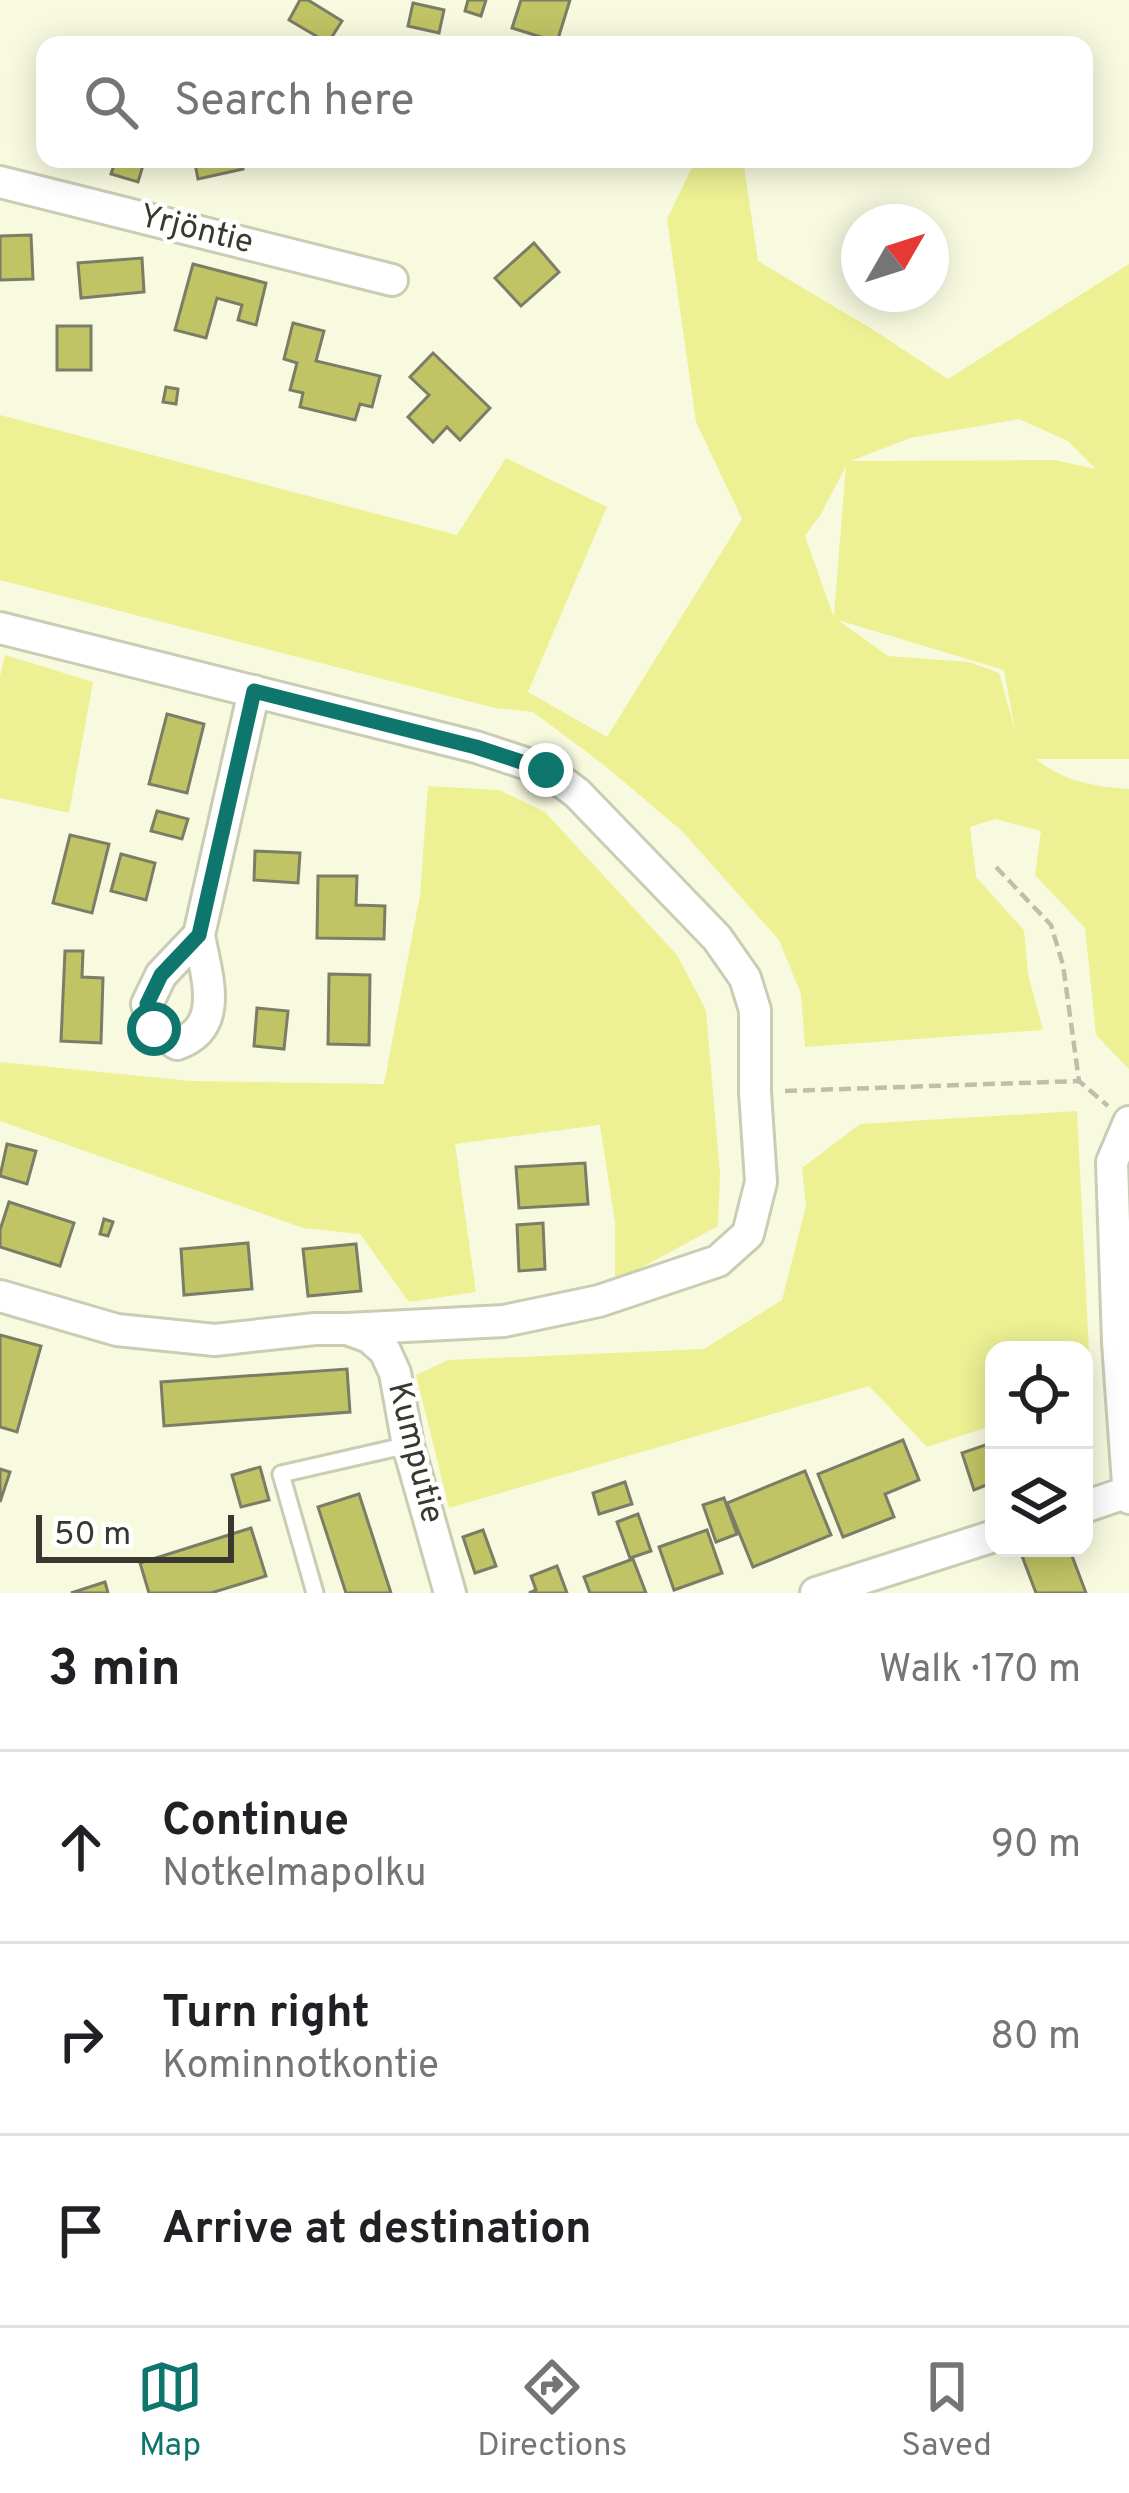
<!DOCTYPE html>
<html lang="en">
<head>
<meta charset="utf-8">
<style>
	:root { --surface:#fff; --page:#f6f6f6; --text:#202124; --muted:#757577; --line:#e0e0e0; --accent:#0f766e }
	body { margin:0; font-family:Overpass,sans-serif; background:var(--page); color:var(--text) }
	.controls { position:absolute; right:36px; bottom:36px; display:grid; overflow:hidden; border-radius:24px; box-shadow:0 6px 30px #0003 }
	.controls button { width:108px; height:108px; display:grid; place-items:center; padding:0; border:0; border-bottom:3px solid var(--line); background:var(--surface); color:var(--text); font:60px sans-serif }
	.compass { position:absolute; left:841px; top:204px; width:108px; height:108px; border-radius:50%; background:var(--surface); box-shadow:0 6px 30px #0003; rotate:51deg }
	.scale { position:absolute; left:36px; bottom:30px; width:198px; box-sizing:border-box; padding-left:12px; border:6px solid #38382e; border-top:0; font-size:33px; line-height:42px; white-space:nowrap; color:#38382e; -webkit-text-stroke:9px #fff; paint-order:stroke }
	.stop { position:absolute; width:36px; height:36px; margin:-27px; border:9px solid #0f766e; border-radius:50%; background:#fff }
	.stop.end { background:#0f766e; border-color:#fff; box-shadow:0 3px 12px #0008 }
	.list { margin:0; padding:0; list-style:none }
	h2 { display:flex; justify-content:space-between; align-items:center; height:156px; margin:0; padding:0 48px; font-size:51px }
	h2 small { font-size:39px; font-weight:400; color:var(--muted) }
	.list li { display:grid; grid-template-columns:78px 1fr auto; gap:36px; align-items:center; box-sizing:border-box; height:192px; padding:0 48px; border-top:3px solid var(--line) }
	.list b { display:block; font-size:45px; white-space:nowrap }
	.list p { margin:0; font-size:39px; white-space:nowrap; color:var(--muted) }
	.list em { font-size:39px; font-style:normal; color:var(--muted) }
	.icon { flex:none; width:66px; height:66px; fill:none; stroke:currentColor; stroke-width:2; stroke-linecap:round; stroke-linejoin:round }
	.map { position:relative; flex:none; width:1129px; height:1593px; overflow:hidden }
	.search { position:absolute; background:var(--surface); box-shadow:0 6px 30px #0003; left:36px; right:36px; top:36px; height:132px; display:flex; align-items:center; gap:30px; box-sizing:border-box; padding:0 42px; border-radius:24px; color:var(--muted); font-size:45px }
	.sheet { height:732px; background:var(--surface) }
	nav { display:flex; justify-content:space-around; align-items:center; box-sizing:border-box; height:168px; border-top:3px solid var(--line); background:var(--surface); font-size:33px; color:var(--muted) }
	nav a { display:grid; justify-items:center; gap:6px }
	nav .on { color:var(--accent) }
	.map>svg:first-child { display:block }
	.green { fill:#edf193; fill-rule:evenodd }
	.building { fill:#c1c464; stroke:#7b7d66; stroke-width:3 }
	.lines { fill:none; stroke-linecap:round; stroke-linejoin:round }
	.lane-casing { stroke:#caccb4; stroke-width:21 }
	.street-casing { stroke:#caccb4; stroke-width:36 }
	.path { stroke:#bebfaa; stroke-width:4.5; stroke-dasharray:12 6; stroke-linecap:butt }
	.lane { stroke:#fff; stroke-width:15 }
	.street { stroke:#fff; stroke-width:30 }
	.route { stroke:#0f766e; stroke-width:15 }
	.labels { text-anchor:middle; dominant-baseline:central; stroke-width:9; stroke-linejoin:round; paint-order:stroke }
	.street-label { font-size:33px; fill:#38382e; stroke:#fff }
</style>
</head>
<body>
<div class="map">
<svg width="1129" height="1593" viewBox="0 0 1129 1593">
	<rect width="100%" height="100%" fill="#f8fae0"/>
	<g class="green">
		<path d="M696,159H743L758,261L872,329L948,379L1129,264V759H1036C1065,782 1092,786 1129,789V1069L1096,1035L1085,928L1035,875L1041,831L995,819L970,827L976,877L1024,930L1028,974L1043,1030L805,1047L801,994L779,940L682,831L604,765L533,712L495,708L0,580V415L457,535L506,458L607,507L528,692L607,737L742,519L696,422L667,219ZM1019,419L1068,441L1096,469L1054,460L851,461L910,438ZM846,466L834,614L833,615L805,536L821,514ZM838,620L1004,670L1015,730L999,673L969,662L888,656Z"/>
		<polygon points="5,655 93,682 69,813 0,798 0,676"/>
		<polygon points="428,786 499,790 545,812 677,955 706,1010 720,1174 718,1226 615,1282 615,1223 600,1125 455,1144 476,1292 409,1302 360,1234 303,1228 0,1121 0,1062 191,1081 384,1084 420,895"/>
		<polygon points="1077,1111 1091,1392 1084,1395 1084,1350 994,1350 994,1425 927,1447 869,1386 449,1508 416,1375 448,1360 704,1349 782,1300 806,1206 802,1168 860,1124"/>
	</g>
	<g class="building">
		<polygon points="300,0 308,0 342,21 328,43 289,20"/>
		<polygon points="468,0 486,0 481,16 465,11"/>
		<polygon points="521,0 570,0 557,42 512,28"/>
		<polygon points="413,3 444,10 439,33 408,26"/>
		<polygon points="116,159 145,159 138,182 111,174"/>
		<polygon points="194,159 241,159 243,169 198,179"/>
		<polygon points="31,235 33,279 0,280 0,236"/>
		<polygon points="534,243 559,272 521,306 495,278"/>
		<polygon points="142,258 144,292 81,298 78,263"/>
		<polygon points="193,264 266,283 256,325 238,320 242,305 217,298 206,338 175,330"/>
		<polygon points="293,323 324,331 316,361 380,376 372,407 360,404 355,420 300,407 303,393 290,390 297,363 284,359"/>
		<rect x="57" y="326" width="34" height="44"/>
		<polygon points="433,353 490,408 460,440 447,427 433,442 408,417 429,395 410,377"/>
		<polygon points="166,387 178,389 176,404 163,402"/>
		<polygon points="167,714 204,724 187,793 149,784"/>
		<polygon points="157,811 188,819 182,839 151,831"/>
		<polygon points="70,835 109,844 92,913 53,903"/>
		<polygon points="255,851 300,853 298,883 254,880"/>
		<polygon points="121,854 155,863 146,900 111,891"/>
		<polygon points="318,876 357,876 356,905 385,906 384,939 317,938"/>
		<polygon points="65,951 83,951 82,977 103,978 101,1043 61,1041"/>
		<polygon points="329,974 370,975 369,1045 328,1044"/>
		<polygon points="257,1008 288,1011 284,1049 254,1046"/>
		<polygon points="7,1144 36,1151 27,1184 0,1176"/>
		<polygon points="585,1163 588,1204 519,1208 516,1167"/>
		<polygon points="9,1202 74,1223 60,1266 0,1247 0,1230"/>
		<polygon points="104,1219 113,1222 108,1236 100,1234"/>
		<polygon points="543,1223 545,1269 519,1271 517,1225"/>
		<polygon points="248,1243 252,1289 184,1295 181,1249"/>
		<polygon points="356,1244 361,1291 308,1296 303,1249"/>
		<polygon points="0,1335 41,1346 17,1432 0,1427"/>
		<polygon points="347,1369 350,1412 164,1426 161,1382"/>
		<polygon points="903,1440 919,1480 885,1494 894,1517 843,1537 818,1474"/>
		<polygon points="994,1442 994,1482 974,1490 962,1453"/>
		<polygon points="260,1467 269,1500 241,1507 232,1475"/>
		<polygon points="0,1469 10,1472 0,1502"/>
		<polygon points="805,1471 831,1535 753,1567 727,1503"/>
		<polygon points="625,1482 632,1504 599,1514 593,1493"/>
		<polygon points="359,1494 391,1593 346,1593 318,1507"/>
		<polygon points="724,1498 737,1534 716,1542 703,1505"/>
		<polygon points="638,1514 651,1551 630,1558 617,1522"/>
		<polygon points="251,1528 266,1576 211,1593 149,1593 140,1563"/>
		<polygon points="483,1530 496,1566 475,1573 463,1537"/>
		<polygon points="707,1530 722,1573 674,1590 659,1547"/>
		<polygon points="1043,1548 1069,1548 1086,1593 1036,1593 1022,1556"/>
		<polygon points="633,1559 646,1593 590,1593 584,1577"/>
		<polygon points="557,1566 567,1593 529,1593 536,1590 531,1576"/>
		<polygon points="105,1582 108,1593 71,1593"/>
	</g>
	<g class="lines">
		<g class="lane-casing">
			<polyline id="lane" points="315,1593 281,1474 408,1445"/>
		</g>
		<g class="street-casing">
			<g id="street">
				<polyline points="0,182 392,280"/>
				<polyline points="0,628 476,747 546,770 577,793 717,938 745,978 755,1010 755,1092 761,1182 748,1234 718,1261 599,1301 504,1321 347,1329"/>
				<path d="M199,935C206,975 226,1027 177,1044L154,1029L147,1004L161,975L199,935L254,691"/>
				<polyline points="1129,1122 1112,1162 1118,1343 1129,1498"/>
				<polyline points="0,1296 117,1330 215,1340 315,1329 347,1329 369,1337 385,1351 395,1373 408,1445 450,1593"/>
				<polyline points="1084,1507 1128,1492"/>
				<polyline points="816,1593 994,1536"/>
			</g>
		</g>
		<g class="path">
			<polyline points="996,867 1051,925 1063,965 1079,1081 1108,1106"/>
			<polyline points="785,1091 1079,1081"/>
		</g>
		<use href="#lane" class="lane"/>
		<use href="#street" class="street"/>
	</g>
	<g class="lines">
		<polyline class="route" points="154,1029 147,1004 161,975 199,935 254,691 476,747 546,770"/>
	</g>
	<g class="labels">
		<g class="street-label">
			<text transform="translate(196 231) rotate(14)">Yrjöntie</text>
			<text transform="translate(414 1453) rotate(76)">Kumputie</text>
		</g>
	</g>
</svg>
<div class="controls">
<button><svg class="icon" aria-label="locate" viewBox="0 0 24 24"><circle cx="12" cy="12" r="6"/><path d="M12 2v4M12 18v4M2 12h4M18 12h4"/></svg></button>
<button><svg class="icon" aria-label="layers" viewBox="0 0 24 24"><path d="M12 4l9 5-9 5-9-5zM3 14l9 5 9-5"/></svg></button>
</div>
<svg class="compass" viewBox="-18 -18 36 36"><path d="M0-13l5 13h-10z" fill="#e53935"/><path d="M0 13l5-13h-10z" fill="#757577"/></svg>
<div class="scale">50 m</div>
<div class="stop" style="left:154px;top:1029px"></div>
<div class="stop end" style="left:546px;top:770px"></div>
<div class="search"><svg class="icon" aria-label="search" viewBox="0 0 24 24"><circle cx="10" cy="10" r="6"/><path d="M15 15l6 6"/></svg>Search here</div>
</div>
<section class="sheet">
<h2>3 min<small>Walk · 170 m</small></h2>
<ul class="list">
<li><svg class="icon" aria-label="ahead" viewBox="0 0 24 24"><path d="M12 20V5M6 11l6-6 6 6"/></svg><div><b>Continue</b><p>Notkelmapolku</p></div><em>90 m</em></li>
<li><svg class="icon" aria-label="right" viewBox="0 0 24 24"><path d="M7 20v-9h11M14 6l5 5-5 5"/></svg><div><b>Turn right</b><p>Kominnotkontie</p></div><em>80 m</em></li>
<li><svg class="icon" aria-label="arrive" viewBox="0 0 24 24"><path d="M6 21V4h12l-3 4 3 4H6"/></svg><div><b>Arrive at destination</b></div></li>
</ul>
</section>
<nav>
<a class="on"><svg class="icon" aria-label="map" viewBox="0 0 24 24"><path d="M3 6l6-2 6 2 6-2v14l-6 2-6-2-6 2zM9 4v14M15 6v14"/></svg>Map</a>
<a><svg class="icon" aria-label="directions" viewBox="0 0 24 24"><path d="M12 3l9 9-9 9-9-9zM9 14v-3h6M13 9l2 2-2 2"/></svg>Directions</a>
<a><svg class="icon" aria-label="saved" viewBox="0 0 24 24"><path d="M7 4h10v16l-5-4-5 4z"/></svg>Saved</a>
</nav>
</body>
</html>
